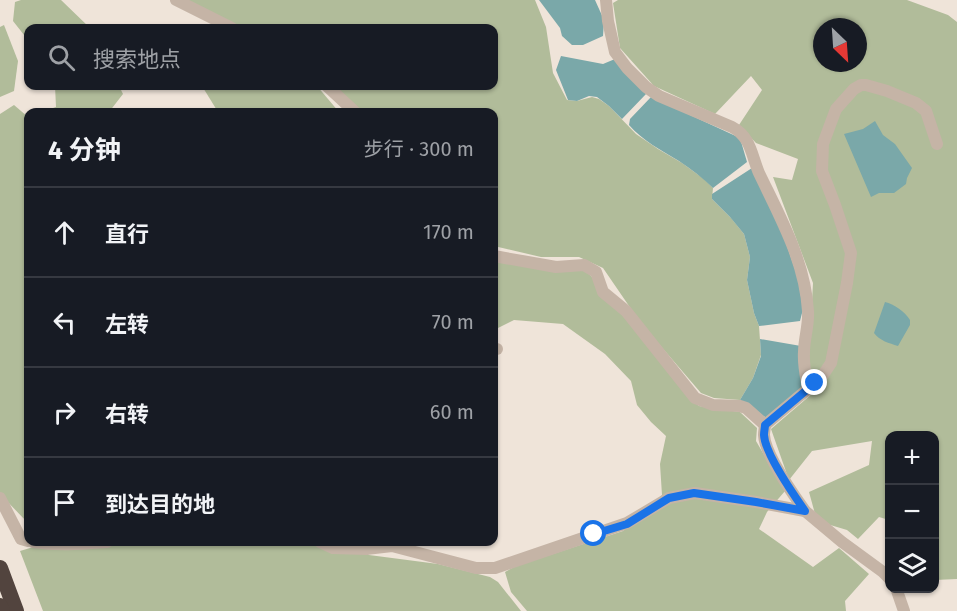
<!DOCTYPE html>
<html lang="zh">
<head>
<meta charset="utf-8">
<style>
	:root { --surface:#171b24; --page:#20242c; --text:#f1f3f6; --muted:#9ea1a6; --line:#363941 }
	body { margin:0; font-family:"Fira Sans","Noto Sans SC",sans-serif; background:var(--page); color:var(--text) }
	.controls { position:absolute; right:18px; bottom:18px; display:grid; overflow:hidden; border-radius:12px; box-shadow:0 2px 4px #0004 }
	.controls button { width:54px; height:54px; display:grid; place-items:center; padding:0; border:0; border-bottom:2px solid var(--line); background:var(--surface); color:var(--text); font:30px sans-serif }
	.compass { position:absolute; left:813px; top:18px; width:54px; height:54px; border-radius:50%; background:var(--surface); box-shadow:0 2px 4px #0004; rotate:155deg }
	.stop { position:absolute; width:18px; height:18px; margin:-14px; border:4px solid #1a73e8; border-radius:50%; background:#fff }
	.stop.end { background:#1a73e8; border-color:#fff; box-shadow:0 2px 6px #0008 }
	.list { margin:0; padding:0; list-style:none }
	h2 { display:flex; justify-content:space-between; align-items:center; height:78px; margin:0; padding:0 24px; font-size:26px }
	h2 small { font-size:20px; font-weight:400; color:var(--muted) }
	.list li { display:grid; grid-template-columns:39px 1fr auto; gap:18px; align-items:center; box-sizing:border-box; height:90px; padding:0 24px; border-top:2px solid var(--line) }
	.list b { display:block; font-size:22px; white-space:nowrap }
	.list em { font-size:20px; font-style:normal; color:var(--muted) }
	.icon { flex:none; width:33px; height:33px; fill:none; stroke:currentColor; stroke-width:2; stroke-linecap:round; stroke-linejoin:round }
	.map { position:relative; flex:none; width:957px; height:611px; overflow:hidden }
	.search { position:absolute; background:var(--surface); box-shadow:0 2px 4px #0004; left:24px; top:24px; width:474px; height:66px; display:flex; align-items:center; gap:15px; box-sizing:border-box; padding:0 21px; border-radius:12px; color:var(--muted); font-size:22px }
	.panel { position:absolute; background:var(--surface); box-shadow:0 2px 4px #0004; left:24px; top:108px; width:474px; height:438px; border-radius:12px }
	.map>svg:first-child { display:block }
	.green { fill:#b1bc9a; fill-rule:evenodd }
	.water { fill:#7aa8a9 }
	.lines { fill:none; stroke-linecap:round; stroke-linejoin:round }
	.minor { stroke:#c5b4a6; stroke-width:12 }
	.highway { stroke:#52443e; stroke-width:16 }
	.route { stroke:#1a73e8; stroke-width:8 }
</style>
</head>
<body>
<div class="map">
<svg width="957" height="611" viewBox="0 0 957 611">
	<rect width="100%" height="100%" fill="#efe4d9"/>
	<g class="green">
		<polygon points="21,0 61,0 90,28 28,28 28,40 13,21 15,2"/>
		<polygon points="184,0 535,0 546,27 553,73 567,100 577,101 592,97 599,99 609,106 636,134 658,149 682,163 704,179 713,188 712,199 731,218 744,234 750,257 747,280 754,313 759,326 761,355 753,378 740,400 714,398 701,393 640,322 603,268 579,257 541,257 494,246 494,112 362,112 334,86 494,86 494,28 238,28"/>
		<path d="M618,0H907L948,15L957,22V579L935,580L934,436H890L889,520L879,517L858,539L847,530L817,521L809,492L869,465L872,441L812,451L789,480L771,429L813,393L809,357L813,283L773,177L792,180L798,159L756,143L739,125L762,90L751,76L715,114L654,86L620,48L613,3ZM822,27H858V63H822Z"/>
		<polygon points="4,25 18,61 14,91 0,97 0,27"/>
		<polygon points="55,86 119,86 123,94 109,112 41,112 56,107"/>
		<polygon points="202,86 317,86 339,112 218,112"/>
		<polygon points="14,105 28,117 28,523 0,494 0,114"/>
		<polygon points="494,260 585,270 591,276 699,406 740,412 757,428 756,441 785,491 767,512 759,529 813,567 839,548 869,574 845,601 846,611 527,611 511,592 505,572 516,566 623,531 662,495 660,464 666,436 651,422 637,405 631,381 605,354 563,324 514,320 494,330"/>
		<polygon points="50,542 355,542 369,555 438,564 490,577 498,582 521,611 43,611 20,551"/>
	</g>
	<g class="water">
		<polygon points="539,0 595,0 604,20 603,36 583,45 572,45 562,36 560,28"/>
		<polygon points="561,56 603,64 615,59 646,94 622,119 609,106 597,97 589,96 577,101 568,100 556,70"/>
		<path d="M651,97L740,138L747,162L713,188C703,178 691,169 679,161C661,150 643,141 629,125L630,119Z"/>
		<polygon points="875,121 883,135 895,144 912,168 907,178 906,184 894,193 879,193 871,197 844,134 863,129"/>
		<polygon points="752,168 776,214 798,278 803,309 800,321 759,326 754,313 747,280 750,257 744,234 730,217 712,199 712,194"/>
		<path d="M885,302C894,304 905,312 910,320V325L898,346C889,343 880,341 874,333Z"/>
		<polygon points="760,339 801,346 806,386 768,419 740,400 753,378 761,356"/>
	</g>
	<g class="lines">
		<g class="minor">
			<polyline points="176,0 232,28"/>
			<path d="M606,0L608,21L615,52L627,68L646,87L659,96L732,127C751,137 751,154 759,173C780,217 805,261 808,311C809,325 804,339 804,352C803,364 806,377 808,389"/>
			<polyline points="327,86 355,112"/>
			<polyline points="494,256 556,267 584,265 596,272 603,292 626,311 695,398 713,405 740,406 746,408 765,425"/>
			<polyline points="494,349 497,349"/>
			<polyline points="0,498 21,539 28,541"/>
			<path d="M805,511C793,494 765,455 764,435C764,431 765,428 765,425L815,383L823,375L831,363L847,283L851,253L835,205L822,171L823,144L836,109L854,89L861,85H866L887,91L916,103L926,111L937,144"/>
			<path d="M33,542C59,546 81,544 107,542"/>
			<polyline points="320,542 333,548 366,549 392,546 476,568 495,568 627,523 669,498 695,493 756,502 805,511 842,542 883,572 890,579"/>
			<polyline points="896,588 904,611"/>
		</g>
		<g class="highway">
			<polyline points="0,568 16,611"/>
			<polyline points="0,606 2,611"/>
		</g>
	</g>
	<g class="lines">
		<path class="route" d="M594,534L627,524L669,498L694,493L756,502L805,511C793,494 765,454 764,435C764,431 765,428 765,425L815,383"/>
	</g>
</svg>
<div class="controls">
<button>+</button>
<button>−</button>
<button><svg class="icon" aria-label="layers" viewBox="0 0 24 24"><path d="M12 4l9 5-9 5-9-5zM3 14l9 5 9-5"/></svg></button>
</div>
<svg class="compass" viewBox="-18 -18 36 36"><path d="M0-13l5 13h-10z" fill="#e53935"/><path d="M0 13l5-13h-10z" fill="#9ea1a6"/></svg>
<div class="stop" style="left:594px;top:534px"></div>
<div class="stop end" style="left:815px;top:383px"></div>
<div class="search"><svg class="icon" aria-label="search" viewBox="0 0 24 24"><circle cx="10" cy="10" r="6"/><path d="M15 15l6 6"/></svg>搜索地点</div>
<section class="panel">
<h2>4 分钟<small>步行 · 300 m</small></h2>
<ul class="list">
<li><svg class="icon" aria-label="ahead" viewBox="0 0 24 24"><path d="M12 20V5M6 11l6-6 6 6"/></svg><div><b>直行</b></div><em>170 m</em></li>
<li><svg class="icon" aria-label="left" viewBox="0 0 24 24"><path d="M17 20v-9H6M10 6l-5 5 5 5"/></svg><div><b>左转</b></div><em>70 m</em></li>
<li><svg class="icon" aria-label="right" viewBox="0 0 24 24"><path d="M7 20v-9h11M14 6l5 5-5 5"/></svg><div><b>右转</b></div><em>60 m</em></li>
<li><svg class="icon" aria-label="arrive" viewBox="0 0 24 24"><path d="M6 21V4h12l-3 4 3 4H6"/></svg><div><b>到达目的地</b></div></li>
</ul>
</section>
</div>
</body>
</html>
